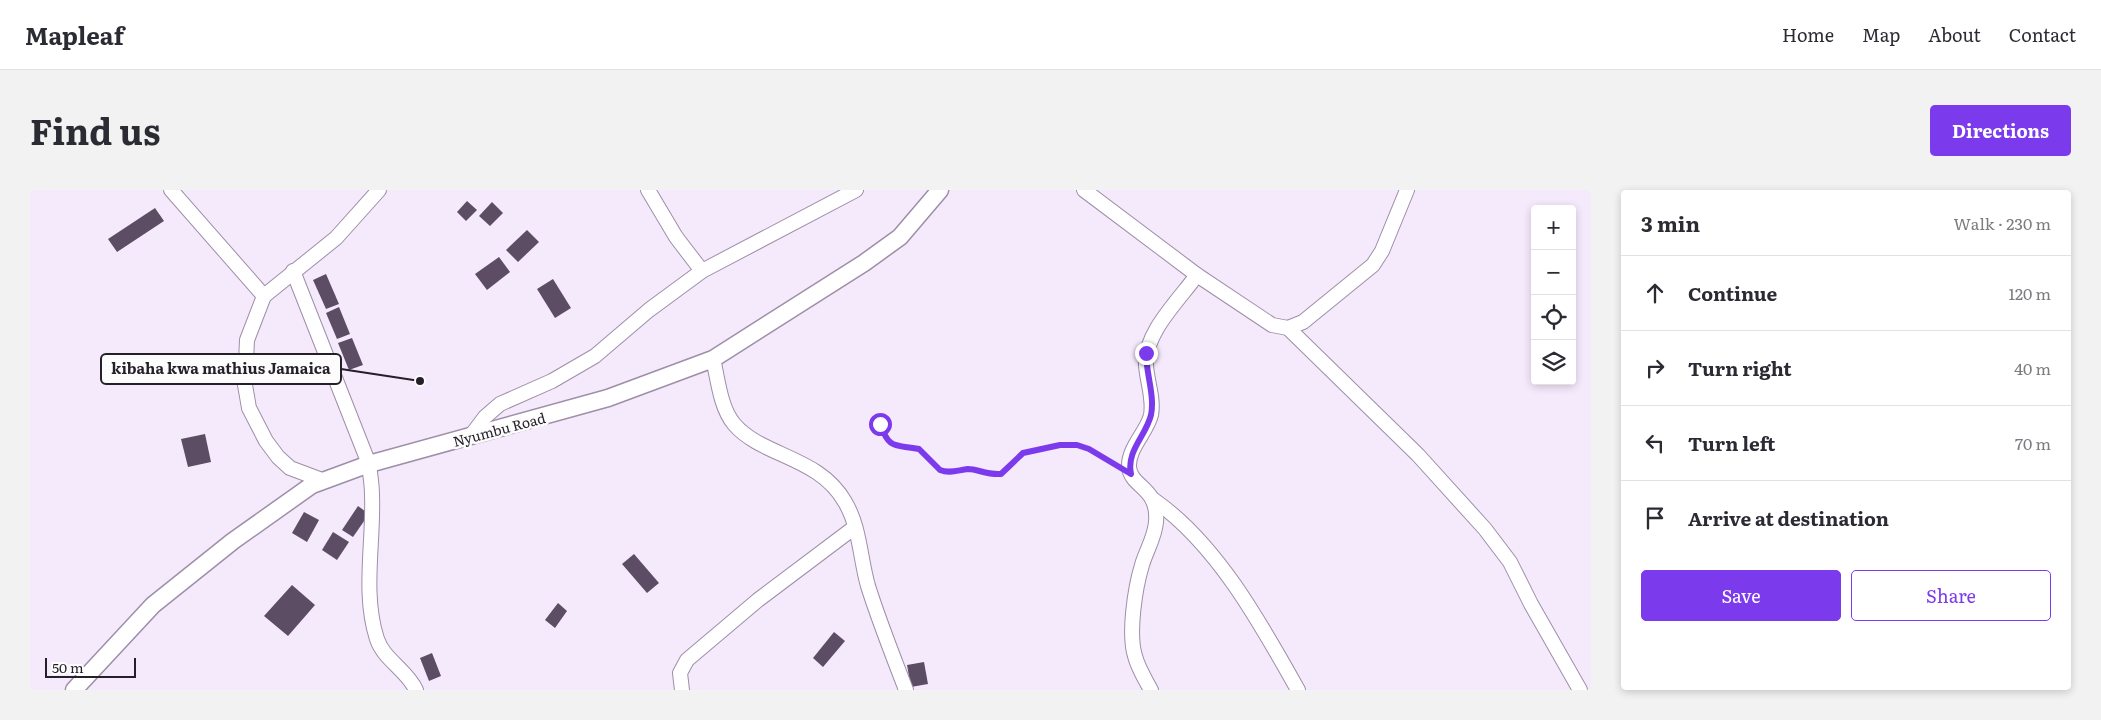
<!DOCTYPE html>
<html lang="en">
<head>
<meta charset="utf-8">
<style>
	:root { --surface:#fff; --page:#f2f2f3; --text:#2b2b33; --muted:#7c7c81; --line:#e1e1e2; --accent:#7c3aed }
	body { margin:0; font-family:Literata,serif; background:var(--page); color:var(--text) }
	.controls { position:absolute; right:15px; top:15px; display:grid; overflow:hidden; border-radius:5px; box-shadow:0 2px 8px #0003 }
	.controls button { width:45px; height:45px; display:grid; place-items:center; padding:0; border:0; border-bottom:1px solid var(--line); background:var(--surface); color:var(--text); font:25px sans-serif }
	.scale { position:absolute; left:15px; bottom:12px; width:91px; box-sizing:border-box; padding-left:5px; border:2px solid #251f29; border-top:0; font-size:14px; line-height:18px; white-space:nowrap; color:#251f29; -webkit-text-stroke:4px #fcfcfc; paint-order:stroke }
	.stop { position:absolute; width:15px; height:15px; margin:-11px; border:4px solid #7c3aed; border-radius:50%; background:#fff }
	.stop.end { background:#7c3aed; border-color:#fff; box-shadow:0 1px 5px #0008 }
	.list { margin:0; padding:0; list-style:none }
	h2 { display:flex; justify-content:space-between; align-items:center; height:65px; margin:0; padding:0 20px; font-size:21px }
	h2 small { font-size:16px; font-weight:400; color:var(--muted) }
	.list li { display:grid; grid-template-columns:32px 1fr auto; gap:15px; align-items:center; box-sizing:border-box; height:75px; padding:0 20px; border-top:1px solid var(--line) }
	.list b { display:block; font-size:19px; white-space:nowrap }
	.list em { font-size:16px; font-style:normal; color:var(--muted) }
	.actions { display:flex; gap:10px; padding:15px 20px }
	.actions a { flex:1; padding:11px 0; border:1px solid var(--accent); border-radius:5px; text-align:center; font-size:18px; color:var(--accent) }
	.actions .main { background:var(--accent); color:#fff }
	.icon { flex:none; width:28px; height:28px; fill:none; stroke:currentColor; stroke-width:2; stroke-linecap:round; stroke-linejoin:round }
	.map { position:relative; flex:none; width:1561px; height:500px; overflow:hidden; border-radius:5px }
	header { display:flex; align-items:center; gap:30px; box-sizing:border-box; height:70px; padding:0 25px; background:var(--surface); border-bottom:1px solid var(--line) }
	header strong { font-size:24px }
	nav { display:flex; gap:28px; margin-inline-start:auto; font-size:18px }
	.intro { display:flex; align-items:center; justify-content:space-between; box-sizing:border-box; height:120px; padding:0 30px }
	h1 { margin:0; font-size:35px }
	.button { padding:12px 22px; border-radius:5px; background:var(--accent); color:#fff; font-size:18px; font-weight:700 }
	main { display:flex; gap:30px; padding:0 30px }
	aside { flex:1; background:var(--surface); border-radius:5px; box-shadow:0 2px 8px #0003 }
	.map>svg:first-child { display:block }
	.building { fill:#5c4d65 }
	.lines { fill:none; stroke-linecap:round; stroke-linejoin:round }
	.minor-casing { stroke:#9e8ea8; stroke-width:16 }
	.tertiary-casing { stroke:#9e8ea8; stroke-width:19 }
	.path { stroke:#8c8391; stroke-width:2; stroke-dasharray:4 2.5; stroke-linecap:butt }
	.minor { stroke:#fff; stroke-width:14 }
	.tertiary { stroke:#fff; stroke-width:16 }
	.route { stroke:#7c3aed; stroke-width:6 }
	.labels { text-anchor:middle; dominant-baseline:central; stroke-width:5; stroke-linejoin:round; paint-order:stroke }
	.street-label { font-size:14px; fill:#251f29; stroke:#fcfcfc }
	.leader { fill:none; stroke:#251f29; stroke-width:2 }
	.callout-dot { fill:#251f29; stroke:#fcfcfc; stroke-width:2 }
	.callout { fill:#fcfcfc; stroke:#251f29; stroke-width:2 }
	.callout-label { font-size:15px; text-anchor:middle; font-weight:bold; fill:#251f29 }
</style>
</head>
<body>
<header>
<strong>Mapleaf</strong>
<nav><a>Home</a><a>Map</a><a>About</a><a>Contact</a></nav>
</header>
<div class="intro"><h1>Find us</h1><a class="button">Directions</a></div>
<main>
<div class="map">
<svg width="1561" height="500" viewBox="0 0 1561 500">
	<rect width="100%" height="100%" fill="#f5eafc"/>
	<g class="building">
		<polygon points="437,11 447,20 436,31 427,22"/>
		<polygon points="462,12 473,23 460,36 449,26"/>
		<polygon points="125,18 134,31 87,62 78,49"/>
		<polygon points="497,40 509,52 488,72 476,60"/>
		<polygon points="469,67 480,82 457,100 445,84"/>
		<polygon points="296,84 309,114 296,119 283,90"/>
		<polygon points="523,89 541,118 525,128 507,99"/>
		<polygon points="309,117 320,144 307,149 296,123"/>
		<polygon points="322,148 333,175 319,180 308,153"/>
		<polygon points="175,244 181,272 158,277 151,249"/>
		<polygon points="328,316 339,324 323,347 312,340"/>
		<polygon points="274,322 289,330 277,352 262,343"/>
		<polygon points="303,342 319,352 307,370 292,360"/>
		<polygon points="604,364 629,393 617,403 592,374"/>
		<polygon points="262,395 285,415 258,446 234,426"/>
		<polygon points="528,413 537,421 525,438 515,430"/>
		<polygon points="804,442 815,451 793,477 783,468"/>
		<polygon points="402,463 411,486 399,491 390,468"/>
		<polygon points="894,472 898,494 881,497 877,475"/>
	</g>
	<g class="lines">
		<g class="minor-casing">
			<g id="minor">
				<polyline points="141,0 234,106"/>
				<polyline points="618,0 646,47 672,81"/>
				<polyline points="1054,0 1167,85 1242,135 1258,138 1273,132 1343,75 1352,61 1377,0"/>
				<path d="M263,81L339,274C340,284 342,294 342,305C344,352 332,403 347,449C354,470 377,480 386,500"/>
				<polyline points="1258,138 1388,265 1455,339 1480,372 1501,414 1550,500"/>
				<path d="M683,169C688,189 690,217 704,234C732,267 789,266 815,312C830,337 830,368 838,396C849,431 863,466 876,500"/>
				<polyline points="440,247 455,227 470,214 522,191 565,166 619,120 672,81 826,0"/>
				<polyline points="292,290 260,278 248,267 236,251 219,218 215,195 217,150 234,106 306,48 349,0"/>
				<path d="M1124,310C1187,354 1231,434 1268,500"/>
				<polyline points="652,500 650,483 657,470 728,410 825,337"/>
				<path d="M1121,500C1115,489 1108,478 1105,466C1098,444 1105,398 1112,375C1116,361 1125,347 1126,332C1129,297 1101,298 1099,277C1098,258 1117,242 1121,225C1124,208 1117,192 1116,175C1114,143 1149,110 1167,85"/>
			</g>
		</g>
		<g class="tertiary-casing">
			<polyline id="tertiary" points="44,500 123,415 203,351 282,295 339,274 578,208 683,169 834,73 870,47 910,0"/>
		</g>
		<path class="path" d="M850,235C860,261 865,254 889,259L909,280L914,282L939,279L955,284H971L993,263L1029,255H1047L1059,259L1086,274"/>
		<use href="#minor" class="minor"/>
		<use href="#tertiary" class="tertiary"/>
	</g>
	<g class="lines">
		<path class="route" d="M850,234C860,261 865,254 889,259L910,280C920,284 928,280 938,279C948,279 956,285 971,284L993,263L1030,255H1047L1059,259L1101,284C1096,261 1116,246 1121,225C1125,206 1116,183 1116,163"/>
	</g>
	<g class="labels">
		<g class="street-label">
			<text transform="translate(469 239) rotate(-15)">Nyumbu Road</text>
		</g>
	</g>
	<path class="leader" d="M390 191L311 179"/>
	<circle class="callout-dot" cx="390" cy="191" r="5"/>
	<rect class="callout" x="71" y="164" width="240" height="30" rx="5"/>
	<g class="callout-label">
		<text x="191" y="184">kibaha kwa mathius Jamaica</text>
	</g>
</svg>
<div class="controls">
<button>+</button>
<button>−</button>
<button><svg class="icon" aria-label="locate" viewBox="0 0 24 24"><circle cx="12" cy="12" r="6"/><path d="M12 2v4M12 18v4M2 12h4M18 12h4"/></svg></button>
<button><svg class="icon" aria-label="layers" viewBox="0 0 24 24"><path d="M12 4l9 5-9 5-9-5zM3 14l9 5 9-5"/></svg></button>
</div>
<div class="scale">50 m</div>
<div class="stop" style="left:850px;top:234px"></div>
<div class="stop end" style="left:1116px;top:163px"></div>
</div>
<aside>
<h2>3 min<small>Walk · 230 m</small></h2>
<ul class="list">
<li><svg class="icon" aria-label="ahead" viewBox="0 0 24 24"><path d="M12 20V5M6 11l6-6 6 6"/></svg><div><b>Continue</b></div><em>120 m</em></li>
<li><svg class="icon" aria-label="right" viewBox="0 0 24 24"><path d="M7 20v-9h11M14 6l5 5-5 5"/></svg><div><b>Turn right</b></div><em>40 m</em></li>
<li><svg class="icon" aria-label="left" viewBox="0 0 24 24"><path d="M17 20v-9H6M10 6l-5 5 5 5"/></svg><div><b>Turn left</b></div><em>70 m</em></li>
<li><svg class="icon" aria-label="arrive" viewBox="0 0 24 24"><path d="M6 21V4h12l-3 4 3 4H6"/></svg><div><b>Arrive at destination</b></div></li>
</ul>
<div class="actions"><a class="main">Save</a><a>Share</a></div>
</aside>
</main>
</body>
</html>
